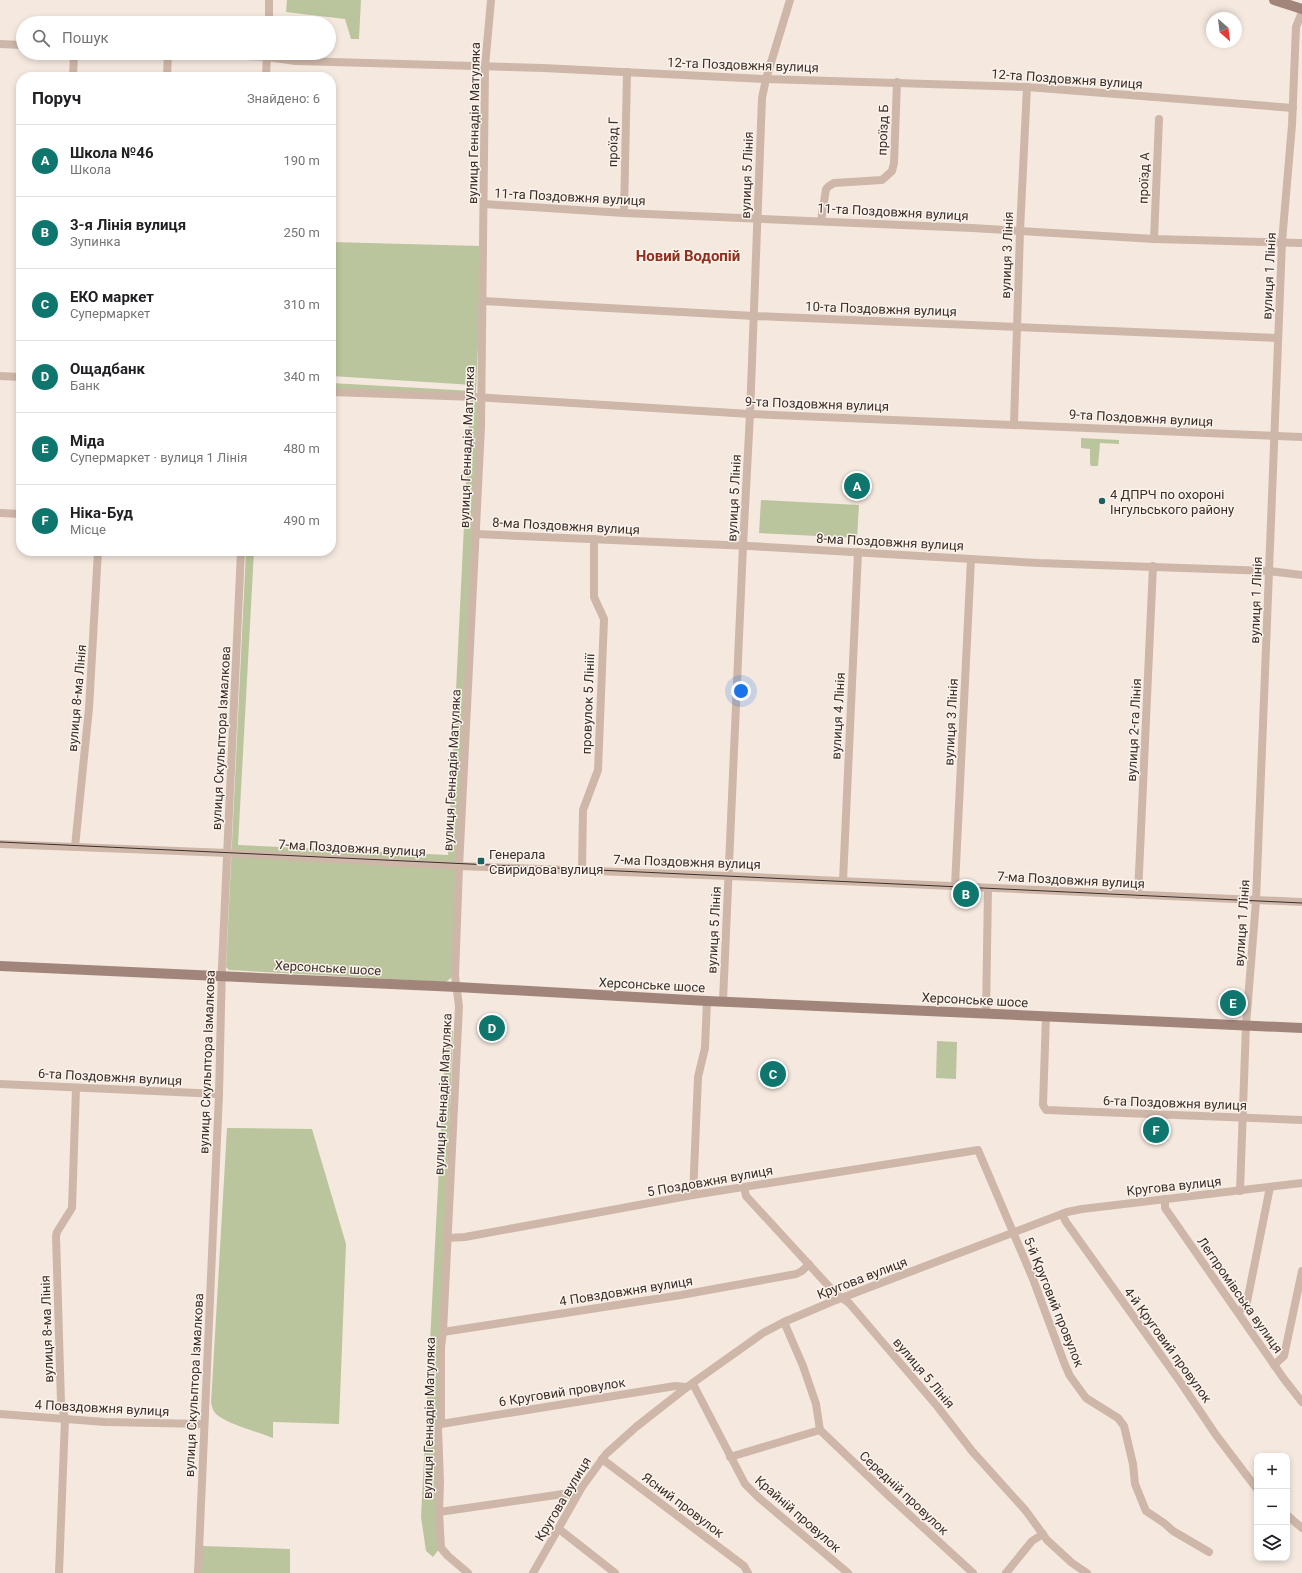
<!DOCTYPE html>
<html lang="uk">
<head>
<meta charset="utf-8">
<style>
	:root { --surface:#fff; --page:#f6f6f6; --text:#202124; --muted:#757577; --line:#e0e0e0; --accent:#0f766e }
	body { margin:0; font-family:Roboto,sans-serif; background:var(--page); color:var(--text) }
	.controls { position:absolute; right:12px; bottom:12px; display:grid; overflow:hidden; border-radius:8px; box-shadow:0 2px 6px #0003 }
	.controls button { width:36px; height:36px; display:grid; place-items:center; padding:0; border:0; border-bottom:1px solid var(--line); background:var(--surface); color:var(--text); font:20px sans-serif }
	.compass { position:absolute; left:1206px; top:12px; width:36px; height:36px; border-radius:50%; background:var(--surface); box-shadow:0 2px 6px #0003; rotate:152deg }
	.you { position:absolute; left:741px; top:691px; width:14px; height:14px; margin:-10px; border:3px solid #fff; border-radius:50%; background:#1a73e8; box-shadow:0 0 0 6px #1a73e833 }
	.badge { display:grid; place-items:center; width:26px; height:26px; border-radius:50%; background:var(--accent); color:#fff; font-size:13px; font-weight:700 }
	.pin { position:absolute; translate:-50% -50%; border:2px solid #fff; box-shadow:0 1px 4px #0006 }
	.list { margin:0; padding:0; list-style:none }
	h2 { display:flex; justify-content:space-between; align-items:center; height:52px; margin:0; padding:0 16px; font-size:17px }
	h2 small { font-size:13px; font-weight:400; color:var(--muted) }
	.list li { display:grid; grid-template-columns:26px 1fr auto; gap:12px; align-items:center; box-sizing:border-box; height:72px; padding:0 16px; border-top:1px solid var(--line) }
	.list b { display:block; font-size:15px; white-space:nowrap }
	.list p { margin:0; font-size:13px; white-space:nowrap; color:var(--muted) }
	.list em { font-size:13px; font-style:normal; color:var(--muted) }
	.icon { flex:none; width:22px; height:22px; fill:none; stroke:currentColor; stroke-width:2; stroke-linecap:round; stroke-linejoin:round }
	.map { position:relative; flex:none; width:1302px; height:1573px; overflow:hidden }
	.search { position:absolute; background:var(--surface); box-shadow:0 2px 6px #0003; left:16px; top:16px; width:320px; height:44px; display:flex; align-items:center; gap:10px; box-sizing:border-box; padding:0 14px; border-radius:22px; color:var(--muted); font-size:15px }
	.panel { position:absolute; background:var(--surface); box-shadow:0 2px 6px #0003; left:16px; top:72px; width:320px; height:484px; border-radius:16px }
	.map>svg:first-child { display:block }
	.green { fill:#bbc59d }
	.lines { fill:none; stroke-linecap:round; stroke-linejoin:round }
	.minor { stroke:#ceb7a9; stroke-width:8 }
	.secondary { stroke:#a2857a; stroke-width:10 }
	.tram { stroke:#3b2e29; stroke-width:1 }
	.poi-dot { fill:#1b605f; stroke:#fbf3ec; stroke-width:1.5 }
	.labels { text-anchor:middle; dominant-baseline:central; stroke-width:3; stroke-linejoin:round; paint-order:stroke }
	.street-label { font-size:13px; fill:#3b2e29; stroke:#fbf3ec }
	.poi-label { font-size:13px; fill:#3b2e29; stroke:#fbf3ec; text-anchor:start }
	.quarter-label { font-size:15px; font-weight:bold; fill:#902f1c; stroke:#fbf3ec }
</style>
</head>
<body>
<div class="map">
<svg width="1302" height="1573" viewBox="0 0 1302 1573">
	<rect width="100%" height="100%" fill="#f5e9df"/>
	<g class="green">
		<polygon points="287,0 361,0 359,39 351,39 345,19 286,12"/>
		<polygon points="331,242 482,246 476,394 331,389 331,383 473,391 473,385 331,376"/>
		<polygon points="470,401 476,401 479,405 452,977 446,982 229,970 226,967 246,551 254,551 238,845 448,855"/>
		<polygon points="1081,438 1119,440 1119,444 1100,443 1098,466 1091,466 1090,464 1090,449 1081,448"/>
		<polygon points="761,500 859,505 857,538 759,533"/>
		<polygon points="446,1031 453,1031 444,1253 440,1548 433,1557 426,1551 421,1517"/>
		<polygon points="937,1041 957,1042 956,1079 936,1078"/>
		<path d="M227,1128L312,1129L346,1244L339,1424L273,1422V1438C258,1432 227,1424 216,1414C213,1411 212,1407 211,1403Z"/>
		<polygon points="202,1546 290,1549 290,1573 201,1573"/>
	</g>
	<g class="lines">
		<g class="minor">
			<polyline points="269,23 269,0"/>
			<polyline points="0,44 23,45"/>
			<polyline points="192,53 267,57 296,61 543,68 766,79 1027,87 1293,108"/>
			<polyline points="73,77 74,53"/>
			<polyline points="167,77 168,53"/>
			<polyline points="266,77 267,53"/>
			<polyline points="484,204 624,213 972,228 1154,239 1302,243"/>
			<polyline points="624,213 627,72"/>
			<polyline points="821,221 826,189 829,186 834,183 882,180 892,171 894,163 897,82"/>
			<polyline points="1154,239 1159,119"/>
			<polyline points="483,301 754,316 1278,338"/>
			<polyline points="0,376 21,377"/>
			<polyline points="331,392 475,397 750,414 1302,437"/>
			<polyline points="1014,424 1020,231 1027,87"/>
			<polyline points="0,513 21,514"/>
			<polyline points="476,534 749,546 1039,563 1269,571 1302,575"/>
			<polyline points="0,844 228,853 459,866 729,876 1302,902"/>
			<polyline points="75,847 89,708 98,551"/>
			<polyline points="582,870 583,810 598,770 604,619 594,597 594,539"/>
			<polyline points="843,881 858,552"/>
			<polyline points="955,886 971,559"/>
			<polyline points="1138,895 1153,566"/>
			<polyline points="723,1001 743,546 750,414 762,98 766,79 790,0"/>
			<polyline points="986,1013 988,888"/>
			<polyline points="1046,1016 1043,1105 1046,1110 1302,1120"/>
			<polyline points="0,1084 219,1094"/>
			<polyline points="744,1187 746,1196 835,1293 849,1303 937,1406 972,1451 1026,1511 1047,1540 1072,1563 1087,1573"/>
			<polyline points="1240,1191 1246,1025 1256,901 1282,242 1292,125 1296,27 1302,12"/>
			<polyline points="693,1195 698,1077 705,1048 707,1001"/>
			<polyline points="1165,1199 1165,1208 1284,1379 1302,1402"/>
			<polyline points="1062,1214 1066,1222 1181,1383 1216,1435 1257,1489"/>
			<polyline points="447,1238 465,1237 693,1195 978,1150 1033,1279 1065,1365 1070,1376 1086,1398 1118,1418 1124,1426 1133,1464 1135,1484 1146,1511 1164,1523 1173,1531 1209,1552"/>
			<polyline points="1238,1312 1243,1308 1247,1302 1270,1187"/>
			<polyline points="784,1322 803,1366 816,1404 820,1430 890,1497 973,1573"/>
			<polyline points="443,1332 681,1295 796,1274 802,1271 809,1264"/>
			<polyline points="1274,1365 1284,1356 1302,1271"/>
			<polyline points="693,1384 745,1484 758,1497 848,1573"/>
			<polyline points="0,1414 105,1422 204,1424"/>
			<polyline points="441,1424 675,1386 687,1387"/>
			<polyline points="730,1457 820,1430"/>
			<polyline points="602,1459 744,1566 748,1573"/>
			<polyline points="439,1512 563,1494 568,1494 576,1497"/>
			<polyline points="1287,1515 1302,1528"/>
			<polyline points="559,1529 615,1573"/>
			<polyline points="59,1573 65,1419 61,1403 56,1236 57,1232 72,1208 76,1088"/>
			<polyline points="198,1573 219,1094 222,966 241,551"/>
			<polyline points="468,1573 448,1556 441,1548 439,1512 440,1482 438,1427 441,1424 441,1347 443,1332 459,1006 455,976 459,867 481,427 485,67 491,0"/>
			<polyline points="533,1573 582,1487 606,1454 636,1427 687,1387 763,1333 784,1322 831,1302 1067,1212 1082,1209 1302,1183"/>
			<polyline points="1006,1573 1032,1541 1043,1534"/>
		</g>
		<g class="secondary">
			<polyline points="1274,0 1302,9"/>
			<polyline points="0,966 457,987 707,1001 1302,1028"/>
		</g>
		<polyline class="tram" points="0,842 1302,903"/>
	</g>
	<g class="poi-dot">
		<circle cx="1102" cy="501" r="4"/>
		<rect x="477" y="857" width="8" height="8" rx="2"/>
	</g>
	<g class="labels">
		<g class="street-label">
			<text transform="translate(743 65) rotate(2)">12-та Поздовжня вулиця</text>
			<text transform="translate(1067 79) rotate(4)">12-та Поздовжня вулиця</text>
			<text transform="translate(474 123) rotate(-89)">вулиця Геннадія Матуляка</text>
			<text transform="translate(883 130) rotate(-88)">проїзд Б</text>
			<text transform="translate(613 142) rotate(-89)">проїзд Г</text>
			<text transform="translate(747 175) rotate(-88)">вулиця 5 Лінія</text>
			<text transform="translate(1144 178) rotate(-88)">проїзд А</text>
			<text transform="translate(570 197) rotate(3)">11-та Поздовжня вулиця</text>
			<text transform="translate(893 212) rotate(3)">11-та Поздовжня вулиця</text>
			<text transform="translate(1007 255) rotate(-88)">вулиця 3 Лінія</text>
			<text transform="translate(1269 276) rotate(-87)">вулиця 1 Лінія</text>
			<text transform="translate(881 309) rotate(2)">10-та Поздовжня вулиця</text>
			<text transform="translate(817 404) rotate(2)">9-та Поздовжня вулиця</text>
			<text transform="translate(1141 418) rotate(3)">9-та Поздовжня вулиця</text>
			<text transform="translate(467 447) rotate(-88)">вулиця Геннадія Матуляка</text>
			<text transform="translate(734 498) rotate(-87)">вулиця 5 Лінія</text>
			<text transform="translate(566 526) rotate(3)">8-ма Поздовжня вулиця</text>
			<text transform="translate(890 542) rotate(3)">8-ма Поздовжня вулиця</text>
			<text transform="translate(1256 600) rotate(-88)">вулиця 1 Лінія</text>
			<text transform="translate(77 698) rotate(-85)">вулиця 8-ма Лінія</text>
			<text transform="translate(588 704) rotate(-88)">провулок 5 Лініії</text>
			<text transform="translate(838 716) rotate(-87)">вулиця 4 Лінія</text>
			<text transform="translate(951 722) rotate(-87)">вулиця 3 Лінія</text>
			<text transform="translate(1134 730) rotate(-87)">вулиця 2-га Лінія</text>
			<text transform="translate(221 738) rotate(-87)">вулиця Скульптора Ізмалкова</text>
			<text transform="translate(452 770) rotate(-87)">вулиця Геннадія Матуляка</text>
			<text transform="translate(352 848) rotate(3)">7-ма Поздовжня вулиця</text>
			<text transform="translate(687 862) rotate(2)">7-ма Поздовжня вулиця</text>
			<text transform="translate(1071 880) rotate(3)">7-ма Поздовжня вулиця</text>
			<text transform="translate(1242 923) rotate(-86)">вулиця 1 Лінія</text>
			<text transform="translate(714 930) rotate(-87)">вулиця 5 Лінія</text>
			<text transform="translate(328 968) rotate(3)">Херсонське шосе</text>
			<text transform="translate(652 985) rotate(3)">Херсонське шосе</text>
			<text transform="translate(975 1000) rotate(3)">Херсонське шосе</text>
			<text transform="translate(207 1062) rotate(-88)">вулиця Скульптора Ізмалкова</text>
			<text transform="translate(110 1077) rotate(3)">6-та Поздовжня вулиця</text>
			<text transform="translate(443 1094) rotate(-87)">вулиця Геннадія Матуляка</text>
			<text transform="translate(1175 1103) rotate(2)">6-та Поздовжня вулиця</text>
			<text transform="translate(710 1181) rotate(-10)">5 Поздовжня вулиця</text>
			<text transform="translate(1174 1186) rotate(-6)">Кругова вулиця</text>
			<text transform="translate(862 1278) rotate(-21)">Кругова вулиця</text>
			<text transform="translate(626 1291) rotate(-9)">4 Повздовжня вулиця</text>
			<text transform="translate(1240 1295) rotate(55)">Легпромівська вулиця</text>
			<text transform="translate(1054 1302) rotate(68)">5-й Круговий провулок</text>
			<text transform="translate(47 1329) rotate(-92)">вулиця 8-ма Лінія</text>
			<text transform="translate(1168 1345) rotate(54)">4-й Круговий провулок</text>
			<text transform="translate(924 1373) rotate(50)">вулиця 5 Лінія</text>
			<text transform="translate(194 1385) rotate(-87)">вулиця Скульптора Ізмалкова</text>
			<text transform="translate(562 1392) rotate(-9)">6 Круговий провулок</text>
			<text transform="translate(102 1408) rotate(3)">4 Повздовжня вулиця</text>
			<text transform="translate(429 1418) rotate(-89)">вулиця Геннадія Матуляка</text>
			<text transform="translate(904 1493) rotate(43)">Середній провулок</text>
			<text transform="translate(563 1499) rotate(-59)">Кругова вулиця</text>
			<text transform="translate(683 1505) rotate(37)">Ясний провулок</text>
			<text transform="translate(798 1514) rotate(41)">Крайній провулок</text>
		</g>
		<g class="poi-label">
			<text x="1110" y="494">4 ДПРЧ по охороні<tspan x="1110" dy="15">Інгульського району</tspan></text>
			<text x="489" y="854">Генерала<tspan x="489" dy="15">Свиридова вулиця</tspan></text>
		</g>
		<g class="quarter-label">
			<text x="688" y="256">Новий Водопій</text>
		</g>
	</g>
</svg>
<div class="controls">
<button>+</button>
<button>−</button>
<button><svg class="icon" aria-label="layers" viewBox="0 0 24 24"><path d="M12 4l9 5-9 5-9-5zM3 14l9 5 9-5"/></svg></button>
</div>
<svg class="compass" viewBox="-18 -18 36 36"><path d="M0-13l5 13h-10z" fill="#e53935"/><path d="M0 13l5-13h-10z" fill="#757577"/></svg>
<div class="you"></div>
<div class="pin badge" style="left:857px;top:486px">A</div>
<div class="pin badge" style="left:966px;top:894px">B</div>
<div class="pin badge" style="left:773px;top:1074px">C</div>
<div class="pin badge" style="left:492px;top:1028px">D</div>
<div class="pin badge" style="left:1233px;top:1003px">E</div>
<div class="pin badge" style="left:1156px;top:1130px">F</div>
<div class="search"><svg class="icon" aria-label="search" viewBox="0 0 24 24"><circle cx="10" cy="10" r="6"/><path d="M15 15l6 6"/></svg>Пошук</div>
<section class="panel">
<h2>Поруч<small>Знайдено: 6</small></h2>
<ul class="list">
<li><span class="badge">A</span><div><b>Школа №46</b><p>Школа</p></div><em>190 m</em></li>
<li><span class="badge">B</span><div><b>3-я Лінія вулиця</b><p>Зупинка</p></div><em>250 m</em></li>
<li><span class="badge">C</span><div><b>ЕКО маркет</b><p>Супермаркет</p></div><em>310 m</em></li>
<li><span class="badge">D</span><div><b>Ощадбанк</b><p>Банк</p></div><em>340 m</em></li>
<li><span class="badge">E</span><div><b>Міда</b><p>Супермаркет · вулиця 1 Лінія</p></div><em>480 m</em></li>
<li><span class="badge">F</span><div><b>Ніка-Буд</b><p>Місце</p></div><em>490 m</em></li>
</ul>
</section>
</div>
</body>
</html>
